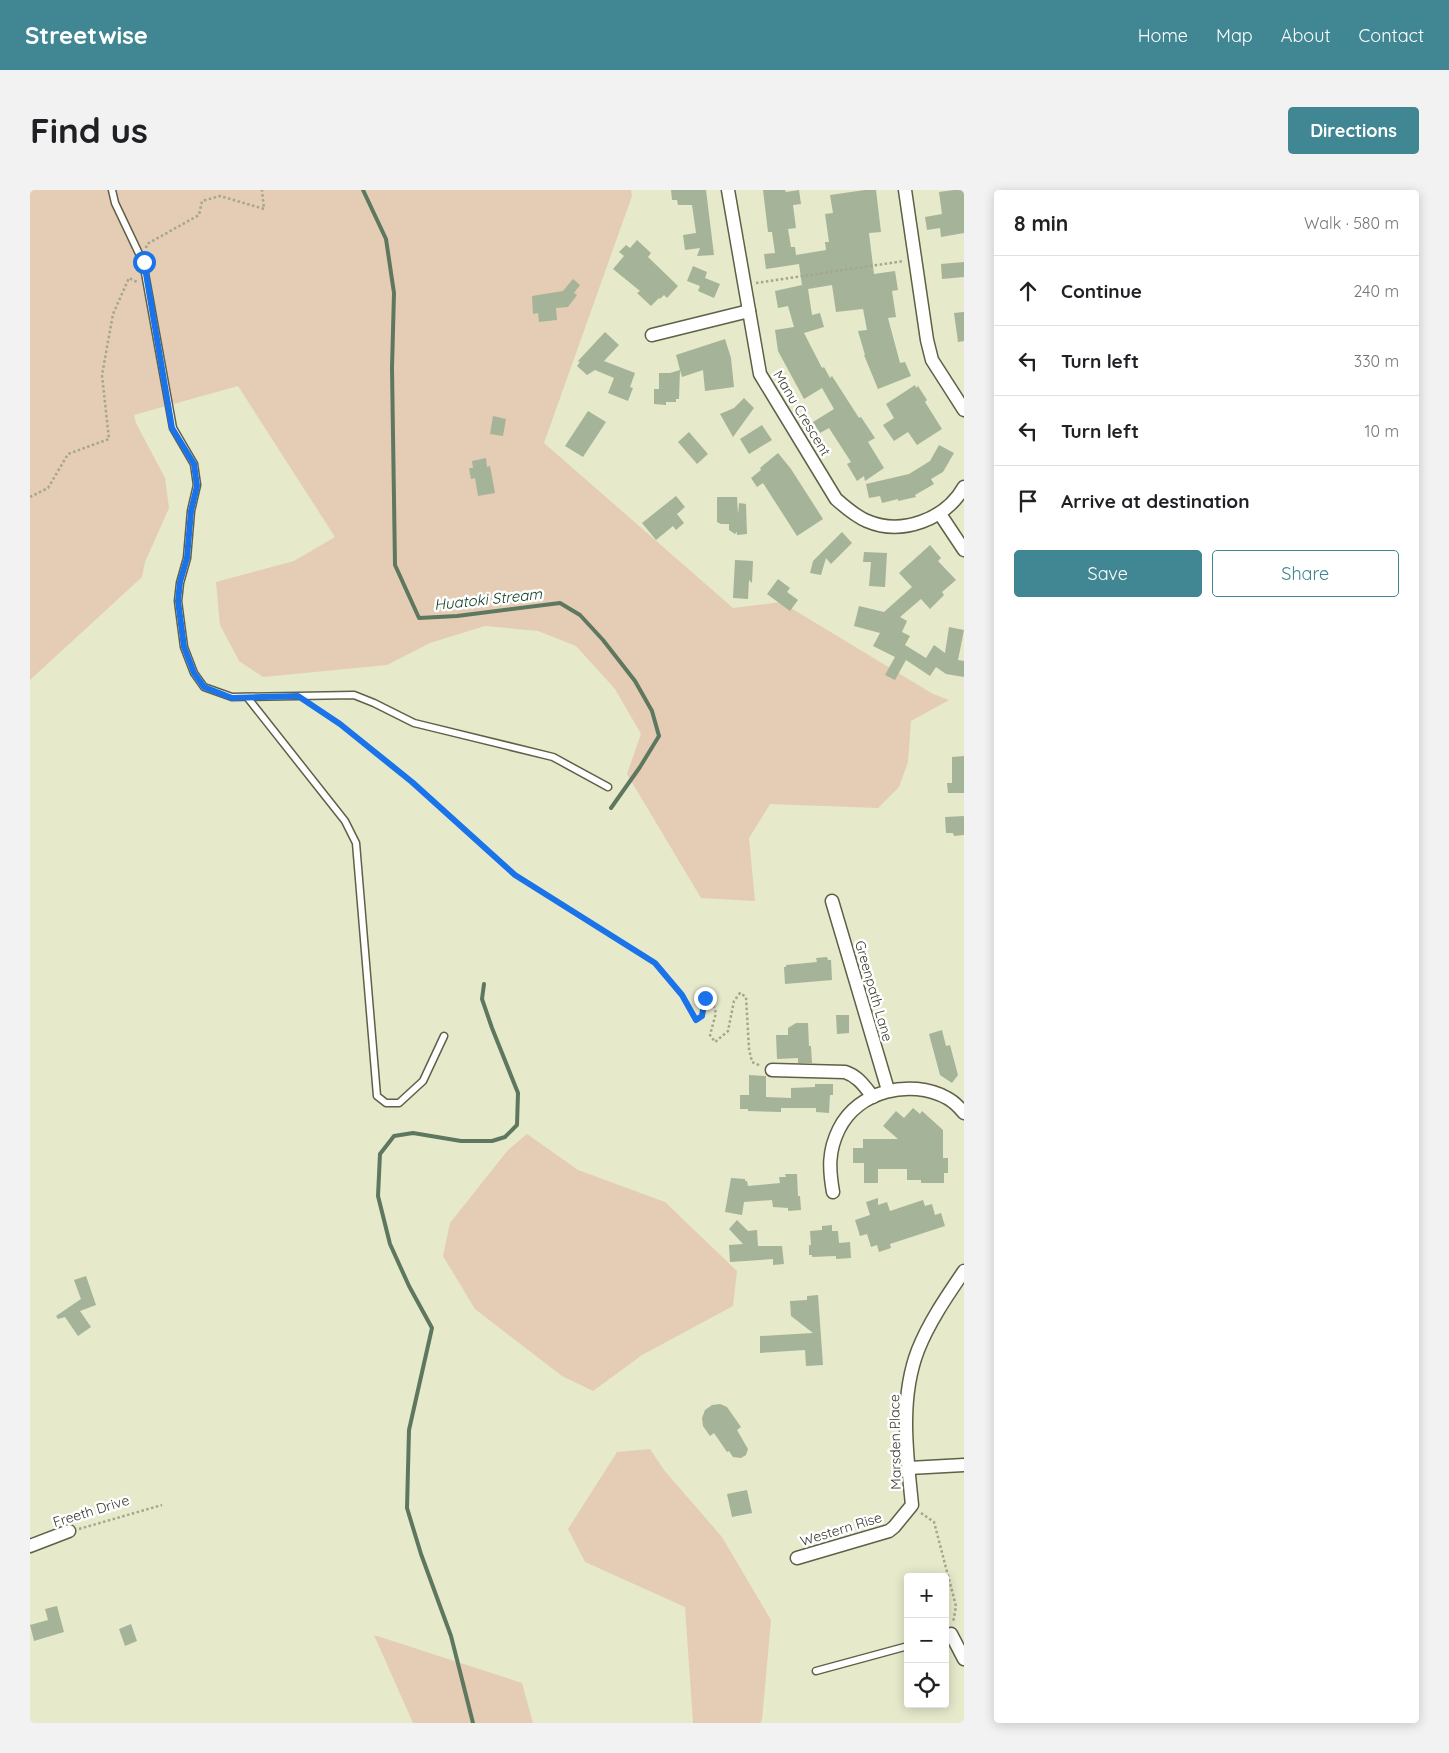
<!DOCTYPE html>
<html lang="en">
<head>
<meta charset="utf-8">
<style>
	:root { --surface:#fff; --page:#f2f2f2; --text:#202124; --muted:#757577; --line:#e0e0e0; --accent:#418693 }
	body { margin:0; font-family:Quicksand,sans-serif; background:var(--page); color:var(--text) }
	.controls { position:absolute; right:15px; bottom:15px; display:grid; overflow:hidden; border-radius:5px; box-shadow:0 2px 12px #0003 }
	.controls button { width:45px; height:45px; display:grid; place-items:center; padding:0; border:0; border-bottom:1px solid var(--line); background:var(--surface); color:var(--text); font:25px sans-serif }
	.stop { position:absolute; width:15px; height:15px; margin:-11px; border:4px solid #1a73e8; border-radius:50%; background:#fff }
	.stop.end { background:#1a73e8; border-color:#fff; box-shadow:0 1px 5px #0008 }
	.list { margin:0; padding:0; list-style:none }
	h2 { display:flex; justify-content:space-between; align-items:center; height:65px; margin:0; padding:0 20px; font-size:21px }
	h2 small { font-size:16px; font-weight:400; color:var(--muted) }
	.list li { display:grid; grid-template-columns:32px 1fr auto; gap:15px; align-items:center; box-sizing:border-box; height:70px; padding:0 20px; border-top:1px solid var(--line) }
	.list b { display:block; font-size:19px; white-space:nowrap }
	.list em { font-size:16px; font-style:normal; color:var(--muted) }
	.actions { display:flex; gap:10px; padding:15px 20px }
	.actions a { flex:1; padding:11px 0; border:1px solid var(--accent); border-radius:5px; text-align:center; font-size:18px; color:var(--accent) }
	.actions .main { background:var(--accent); color:#fff }
	.icon { flex:none; width:28px; height:28px; fill:none; stroke:currentColor; stroke-width:2; stroke-linecap:round; stroke-linejoin:round }
	.map { position:relative; flex:none; width:934px; height:1533px; overflow:hidden; border-radius:5px }
	header { display:flex; align-items:center; gap:30px; box-sizing:border-box; height:70px; padding:0 25px; background:var(--accent); color:#fff }
	header strong { font-size:24px }
	nav { display:flex; gap:28px; margin-inline-start:auto; font-size:18px }
	.intro { display:flex; align-items:center; justify-content:space-between; box-sizing:border-box; height:120px; padding:0 30px }
	h1 { margin:0; font-size:35px }
	.button { padding:12px 22px; border-radius:5px; background:var(--accent); color:#fff; font-size:18px; font-weight:700 }
	main { display:flex; gap:30px; padding:0 30px }
	aside { flex:1; background:var(--surface); border-radius:5px; box-shadow:0 2px 12px #0003 }
	.map>svg:first-child { display:block }
	.green { fill:#e4cdb4 }
	.lines { fill:none; stroke-linecap:round; stroke-linejoin:round }
	.stream { stroke:#5e7860; stroke-width:4 }
	.building { fill:#a5b399 }
	.lane-casing { stroke:#5f6046; stroke-width:9 }
	.street-casing { stroke:#5f6046; stroke-width:15 }
	.path { stroke:#a4a68e; stroke-width:2.5; stroke-dasharray:2.5 2.5; stroke-linecap:butt }
	.lane { stroke:#fff; stroke-width:6 }
	.street { stroke:#fff; stroke-width:12 }
	.route { stroke:#1a73e8; stroke-width:6 }
	.labels { text-anchor:middle; dominant-baseline:central; stroke-width:5; stroke-linejoin:round; paint-order:stroke }
	.street-label { font-size:14px; fill:#37382c; stroke:#fff }
	.water-label { font-size:15px; font-style:italic; fill:#063618; stroke:#fff }
</style>
</head>
<body>
<header>
<strong>Streetwise</strong>
<nav><a>Home</a><a>Map</a><a>About</a><a>Contact</a></nav>
</header>
<div class="intro"><h1>Find us</h1><a class="button">Directions</a></div>
<main>
<div class="map">
<svg width="934" height="1533" viewBox="0 0 934 1533">
	<rect width="100%" height="100%" fill="#e6e9ca"/>
	<g class="green">
		<polygon points="0,0 601,0 602,6 514,253 703,418 751,412 903,504 919,510 881,531 878,572 869,597 848,618 740,614 719,648 725,711 671,708 597,584 611,544 585,499 546,456 508,441 455,436 400,453 357,475 233,487 209,471 190,435 186,392 264,371 305,347 208,196 104,225 106,233 135,288 139,318 115,372 112,387 0,490"/>
		<polygon points="497,944 548,980 635,1012 707,1081 703,1116 612,1165 563,1201 532,1186 445,1119 413,1066 420,1033 478,960"/>
		<polygon points="620,1259 634,1280 692,1347 741,1430 732,1530 730,1533 663,1533 655,1417 555,1372 538,1339 587,1262"/>
		<polygon points="344,1445 492,1493 503,1533 383,1533"/>
	</g>
	<g class="lines">
		<g class="stream">
			<polyline points="333,0 356,49 364,103 362,178 365,375 389,428 427,426 530,413 550,425 573,450 605,491 622,521 629,546 610,577 581,618"/>
			<polyline points="443,1533 421,1446 391,1364 377,1318 379,1240 402,1138 379,1096 360,1054 348,1006 350,964 364,946 383,943 431,951 462,951 475,947 487,935 488,903 462,838 452,809 454,794"/>
		</g>
	</g>
	<g class="building">
		<polygon points="641,0 676,0 684,65 667,66 670,58 655,60 653,45 666,43 662,15 648,15 647,10 642,10"/>
		<polygon points="733,0 755,0 756,2 769,0 771,14 763,15 766,38 758,39 761,57 765,57 766,65 796,60 795,52 799,52 795,24 803,23 800,5 835,0 846,0 851,42 839,43 844,84 865,81 868,100 862,101 866,127 858,128 870,173 875,172 881,186 848,199 834,165 835,165 828,141 837,140 833,119 806,122 802,95 778,99 782,125 790,123 794,137 774,143 792,178 794,177 800,188 802,186 829,228 831,227 845,248 838,252 854,278 835,291 834,286 827,291 817,274 821,272 799,238 790,243 783,232 804,219 792,198 774,209 748,161 745,140 764,137 758,116 748,118 745,101 772,95 769,74 736,79 734,64 745,63 742,42 738,42"/>
		<polygon points="924,0 934,0 934,43 911,47 910,38 897,40 895,27 912,24 909,2"/>
		<polygon points="607,50 621,63 618,67 648,96 637,108 634,105 630,109 629,108 621,116 607,103 610,101 583,79 594,66 589,62 596,55 600,58"/>
		<polygon points="934,72 934,87 912,89 911,74"/>
		<polygon points="663,76 677,82 675,88 690,94 684,108 668,101 670,96 657,91"/>
		<polygon points="543,89 550,95 544,103 547,105 538,117 526,118 527,130 509,132 508,123 503,124 502,106 533,101"/>
		<polygon points="934,122 934,151 928,152 924,123"/>
		<polygon points="575,142 589,155 574,171 605,183 600,197 603,198 598,211 578,203 584,188 565,180 557,185 547,176 550,172 548,171"/>
		<polygon points="695,149 701,168 704,197 675,201 673,180 652,187 650,180 649,209 646,209 646,212 636,212 636,215 624,214 624,199 629,199 629,183 640,183 650,180 646,165"/>
		<polygon points="885,195 886,198 888,196 897,210 895,212 912,239 887,255 878,242 864,251 853,235 864,228 856,214"/>
		<polygon points="714,208 724,218 703,247 690,224 704,218"/>
		<polygon points="558,221 576,232 553,267 535,256"/>
		<polygon points="463,226 476,229 473,246 460,244"/>
		<polygon points="732,235 742,250 719,264 710,249"/>
		<polygon points="659,242 678,264 667,274 648,252"/>
		<polygon points="909,255 924,263 913,282 901,289 904,294 885,305 886,307 868,311 868,309 852,313 850,306 839,308 836,294 879,284 900,271"/>
		<polygon points="748,263 761,279 793,329 767,346 733,293 727,297 721,288 731,280 730,278"/>
		<polygon points="456,268 457,277 460,276 465,303 448,306 445,288 441,289 439,278 443,278 442,271"/>
		<polygon points="646,306 655,317 647,324 654,333 646,340 643,336 626,350 612,333"/>
		<polygon points="687,307 707,307 708,324 709,313 716,314 717,344 707,345 707,342 705,344 699,340 699,334 691,334 687,332"/>
		<polygon points="812,342 822,353 801,374 796,368 791,385 780,383 783,371"/>
		<polygon points="900,355 911,368 908,371 926,390 912,402 914,405 900,419 891,409 870,427 877,431 872,442 880,446 875,455 896,468 904,455 915,463 919,437 934,440 928,470 934,471 934,487 916,484 906,477 900,486 876,470 865,490 855,485 865,467 843,456 850,443 824,436 829,416 854,422 882,397 869,383"/>
		<polygon points="834,362 857,363 855,397 839,396 841,372 833,372"/>
		<polygon points="705,370 723,371 722,393 719,390 718,409 703,408"/>
		<polygon points="748,389 760,398 757,402 768,410 760,421 737,404"/>
		<polygon points="934,566 934,603 918,603 917,593 922,593 922,567"/>
		<polygon points="934,626 934,645 924,646 923,643 916,643 915,627"/>
		<polygon points="797,767 798,770 801,770 802,790 755,794 754,777 756,777 756,775 787,772 786,768"/>
		<polygon points="806,825 819,825 819,843 807,844"/>
		<polygon points="766,833 778,833 779,856 781,856 782,873 768,873 768,868 747,869 746,845 758,845 758,838"/>
		<polygon points="912,840 916,856 920,855 928,885 922,893 910,885 899,844"/>
		<polygon points="719,885 736,886 736,907 761,908 761,898 785,897 785,894 803,894 803,905 800,905 799,923 786,922 786,918 751,918 751,922 718,921 718,919 710,919 710,905 719,905"/>
		<polygon points="883,918 890,924 892,921 913,940 913,968 918,968 918,983 914,983 914,993 891,993 891,990 877,990 877,979 848,979 848,993 834,993 834,973 823,973 823,958 833,958 833,949 868,949 853,936 866,921 874,928"/>
		<polygon points="755,984 767,984 768,1006 770,1006 771,1020 758,1021 758,1018 743,1017 742,1010 714,1012 712,1025 695,1022 701,988 715,989 715,991 717,991 718,996 750,993 749,987 756,987"/>
		<polygon points="848,1008 848,1015 857,1012 860,1021 893,1010 895,1016 902,1014 905,1025 911,1023 915,1036 860,1054 861,1058 849,1062 847,1055 841,1057 837,1044 830,1046 825,1030 840,1025 836,1012"/>
		<polygon points="707,1030 718,1041 727,1040 728,1056 752,1056 754,1074 743,1075 743,1069 700,1072 699,1055 713,1054 699,1039"/>
		<polygon points="802,1035 802,1041 808,1041 809,1053 820,1052 821,1068 806,1069 806,1066 782,1067 782,1065 779,1065 779,1055 781,1055 780,1041 792,1040 792,1036"/>
		<polygon points="56,1086 66,1115 50,1121 61,1137 48,1146 35,1127 28,1129 26,1126 51,1109 44,1090"/>
		<polygon points="788,1105 793,1175 776,1176 775,1160 730,1163 730,1146 783,1143 761,1126 760,1111 777,1110 777,1106"/>
		<polygon points="690,1214 697,1217 711,1237 707,1240 718,1259 716,1265 711,1268 703,1267 699,1261 697,1262 684,1243 680,1246 673,1236 672,1228 675,1220 682,1215"/>
		<polygon points="717,1300 722,1323 702,1327 697,1304"/>
		<polygon points="27,1416 34,1442 4,1451 0,1435 18,1430 15,1419"/>
		<polygon points="101,1434 107,1451 95,1456 89,1439"/>
	</g>
	<g class="lines">
		<g class="lane-casing">
			<g id="lane">
				<polyline points="82,0 85,13 113,72 143,238 164,274 167,295 161,321 157,368 150,393 148,411 154,457 164,483 174,497 202,507 324,505 344,513 384,533 523,567 578,597"/>
				<polyline points="217,507 315,631 326,653 347,906 356,913 369,913 393,891 414,846"/>
				<polyline points="786,1481 878,1456"/>
			</g>
		</g>
		<g class="street-casing">
			<g id="street">
				<path d="M698,0L730,184L806,309C815,317 825,326 837,331C872,346 916,329 934,297"/>
				<polyline points="875,0 897,150 902,170 934,220"/>
				<polyline points="622,145 719,121"/>
				<polyline points="910,324 934,360"/>
				<polyline points="802,711 858,900"/>
				<path d="M742,880L815,882C828,886 835,897 843,907"/>
				<path d="M803,1002C799,979 798,961 809,939C828,901 880,888 917,908C923,911 929,917 934,923"/>
				<polyline points="879,1278 934,1275"/>
				<polyline points="0,1356 39,1341"/>
				<path d="M767,1368L859,1341L864,1337L882,1315C877,1265 869,1209 888,1160C899,1132 917,1106 934,1081"/>
				<polyline points="921,1444 934,1469"/>
			</g>
		</g>
		<g class="path">
			<polyline points="116,58 117,54 169,25 172,11 190,6 234,19 232,0"/>
			<polyline points="726,93 874,71"/>
			<polyline points="0,307 18,298 38,264 79,249 72,185 83,124 99,88 107,92"/>
			<polyline points="281,515 310,534 382,592 485,685 625,773 652,805 666,830 672,826 675,808 682,810 686,823 680,845 685,852 698,841 704,811 710,803 716,807 719,859 722,872 731,876"/>
			<polyline points="891,1323 904,1332 926,1416 923,1433"/>
			<polyline points="49,1339 132,1315"/>
		</g>
		<use href="#lane" class="lane"/>
		<use href="#street" class="street"/>
	</g>
	<g class="lines">
		<polyline class="route" points="114,72 142,238 164,274 167,296 161,321 157,368 150,392 148,411 154,457 164,483 174,497 202,508 268,506 310,534 382,592 485,685 625,773 652,805 666,830 672,826 675,808"/>
	</g>
	<g class="labels">
		<g class="street-label">
			<text transform="translate(772 223) rotate(59)">Manu Crescent</text>
			<text transform="translate(844 801) rotate(74)">Greenpath Lane</text>
			<text transform="translate(865 1252) rotate(-91)">Marsden Place</text>
			<text transform="translate(61 1321) rotate(-17)">Freeth Drive</text>
			<text transform="translate(811 1339) rotate(-17)">Western Rise</text>
		</g>
		<g class="water-label">
			<text transform="translate(458 409) rotate(-6)">Huatoki Stream</text>
		</g>
	</g>
</svg>
<div class="controls">
<button>+</button>
<button>−</button>
<button><svg class="icon" aria-label="locate" viewBox="0 0 24 24"><circle cx="12" cy="12" r="6"/><path d="M12 2v4M12 18v4M2 12h4M18 12h4"/></svg></button>
</div>
<div class="stop" style="left:114px;top:72px"></div>
<div class="stop end" style="left:675px;top:808px"></div>
</div>
<aside>
<h2>8 min<small>Walk · 580 m</small></h2>
<ul class="list">
<li><svg class="icon" aria-label="ahead" viewBox="0 0 24 24"><path d="M12 20V5M6 11l6-6 6 6"/></svg><div><b>Continue</b></div><em>240 m</em></li>
<li><svg class="icon" aria-label="left" viewBox="0 0 24 24"><path d="M17 20v-9H6M10 6l-5 5 5 5"/></svg><div><b>Turn left</b></div><em>330 m</em></li>
<li><svg class="icon" aria-label="left" viewBox="0 0 24 24"><path d="M17 20v-9H6M10 6l-5 5 5 5"/></svg><div><b>Turn left</b></div><em>10 m</em></li>
<li><svg class="icon" aria-label="arrive" viewBox="0 0 24 24"><path d="M6 21V4h12l-3 4 3 4H6"/></svg><div><b>Arrive at destination</b></div></li>
</ul>
<div class="actions"><a class="main">Save</a><a>Share</a></div>
</aside>
</main>
</body>
</html>
